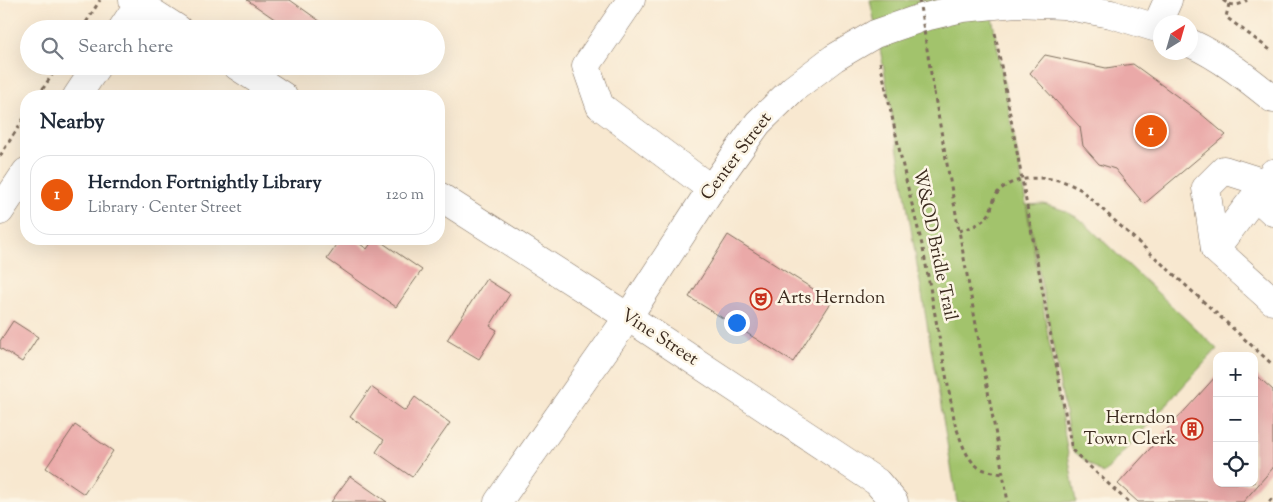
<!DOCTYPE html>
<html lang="en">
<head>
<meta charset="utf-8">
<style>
	:root { --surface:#fff; --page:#f6f6f7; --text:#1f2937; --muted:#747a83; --line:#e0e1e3; --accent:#ea580c }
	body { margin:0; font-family:"Sorts Mill Goudy",serif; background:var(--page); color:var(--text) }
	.controls { position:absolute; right:15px; bottom:15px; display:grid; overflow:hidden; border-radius:10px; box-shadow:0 5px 20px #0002 }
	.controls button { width:45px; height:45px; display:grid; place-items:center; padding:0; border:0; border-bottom:1px solid var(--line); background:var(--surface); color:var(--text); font:25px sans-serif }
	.compass { position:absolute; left:1153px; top:15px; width:45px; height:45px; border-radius:50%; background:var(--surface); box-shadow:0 5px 20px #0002; rotate:37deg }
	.you { position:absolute; left:736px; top:322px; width:18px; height:18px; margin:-12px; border:4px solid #fff; border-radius:50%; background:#1a73e8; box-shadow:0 0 0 8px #1a73e833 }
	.badge { display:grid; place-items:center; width:32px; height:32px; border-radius:50%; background:var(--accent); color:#fff; font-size:16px; font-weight:700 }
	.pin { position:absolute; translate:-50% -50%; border:2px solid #fff; box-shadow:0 1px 5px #0006 }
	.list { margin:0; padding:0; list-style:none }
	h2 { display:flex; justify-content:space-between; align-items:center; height:65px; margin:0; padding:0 20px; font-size:21px }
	h2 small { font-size:16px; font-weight:400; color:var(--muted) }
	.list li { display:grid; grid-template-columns:32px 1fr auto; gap:15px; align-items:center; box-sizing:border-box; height:80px; margin:0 10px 10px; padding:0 10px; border:1px solid var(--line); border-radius:20px }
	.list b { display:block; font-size:19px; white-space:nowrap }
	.list p { margin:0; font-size:16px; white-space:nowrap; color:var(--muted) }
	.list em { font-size:16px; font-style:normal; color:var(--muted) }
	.icon { flex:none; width:28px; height:28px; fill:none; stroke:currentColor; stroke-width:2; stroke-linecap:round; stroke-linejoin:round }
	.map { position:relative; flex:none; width:1273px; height:502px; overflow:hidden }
	.search { position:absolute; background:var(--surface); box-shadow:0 5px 20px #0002; left:20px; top:20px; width:425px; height:55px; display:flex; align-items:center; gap:12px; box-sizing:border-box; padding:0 18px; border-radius:28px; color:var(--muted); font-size:19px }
	.panel { position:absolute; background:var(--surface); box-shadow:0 5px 20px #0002; left:20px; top:90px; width:425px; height:155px; border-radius:20px }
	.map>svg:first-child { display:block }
	.green { fill:#a2c36c; stroke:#6e7645 }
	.building { fill:#eaa9a8 }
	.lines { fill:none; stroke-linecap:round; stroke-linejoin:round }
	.minor-casing { stroke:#7d6c5c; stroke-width:29 }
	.path { stroke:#7d6c5c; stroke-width:3; stroke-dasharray:4 4; stroke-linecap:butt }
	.minor { stroke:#fff; stroke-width:28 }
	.path-bridge { stroke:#7d6c5c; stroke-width:3; stroke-dasharray:4 4; stroke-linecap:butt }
	.labels { text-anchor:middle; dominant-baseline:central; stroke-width:5; stroke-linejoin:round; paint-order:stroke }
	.street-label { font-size:18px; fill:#3b2a1e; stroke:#fcf5e5 }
	.poi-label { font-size:18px; fill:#3b2a1e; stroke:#fcf5e5; text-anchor:start }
</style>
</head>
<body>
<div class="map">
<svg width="1273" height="502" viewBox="0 0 1273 502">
	<rect width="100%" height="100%" fill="#fcf5e5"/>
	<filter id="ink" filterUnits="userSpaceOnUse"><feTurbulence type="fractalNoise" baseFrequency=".02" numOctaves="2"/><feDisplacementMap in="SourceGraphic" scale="10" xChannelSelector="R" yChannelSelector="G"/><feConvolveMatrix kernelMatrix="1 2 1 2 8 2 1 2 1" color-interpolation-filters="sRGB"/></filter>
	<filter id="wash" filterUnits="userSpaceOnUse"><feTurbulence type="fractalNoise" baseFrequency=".0096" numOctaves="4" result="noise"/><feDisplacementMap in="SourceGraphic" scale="20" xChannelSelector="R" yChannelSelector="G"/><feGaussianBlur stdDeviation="1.12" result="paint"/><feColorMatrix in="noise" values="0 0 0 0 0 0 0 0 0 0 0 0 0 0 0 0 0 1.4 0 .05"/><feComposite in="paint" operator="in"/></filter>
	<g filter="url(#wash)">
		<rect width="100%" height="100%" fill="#f8e8d0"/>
		<g class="green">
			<polygon points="870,0 989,0 1022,180 1076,502 957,502 884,69"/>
			<polygon points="1044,204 1063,210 1080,219 1217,349 1103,474 1072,450 1027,205"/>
		</g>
		<g id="blocks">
			<g class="building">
				<polygon points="247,0 290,0 331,29 289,29"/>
				<polygon points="1045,55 1106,68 1133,64 1200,113 1226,135 1144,204 1115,169 1099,164 1083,146 1080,127 1030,73"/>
				<polygon points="728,235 832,301 793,362 689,297"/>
				<polygon points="341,239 353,239 367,249 374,239 377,239 422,270 396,307 327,259"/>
				<polygon points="486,279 510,294 490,326 497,330 479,359 447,340"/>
				<polygon points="13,321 38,337 22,362 0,348 0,341"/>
				<polygon points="1254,373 1273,390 1273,468 1243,502 1138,502 1118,484 1217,375 1217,483 1254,483"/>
				<polygon points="371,387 405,411 415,397 450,423 412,477 376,452 384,440 350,417"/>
				<polygon points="75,425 113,451 84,494 46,468"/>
				<polygon points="350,476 387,502 331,502"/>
			</g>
		</g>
	</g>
	<g filter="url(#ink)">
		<use href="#blocks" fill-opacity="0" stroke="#7d6c5c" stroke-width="1"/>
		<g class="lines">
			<g class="minor-casing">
				<g id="minor">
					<polyline points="133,0 178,29"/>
					<polyline points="631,0 586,66 600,106 711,189"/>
					<polyline points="1156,27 1168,0"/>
					<polyline points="122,29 141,0"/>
					<path d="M1190,43C1221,57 1247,78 1273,99"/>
					<polyline points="237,66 283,96"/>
					<polyline points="77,96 97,66"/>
					<polyline points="1273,173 1215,249 1273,301"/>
					<polyline points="439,196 628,317 877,482 894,502"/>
					<polyline points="1256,196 1273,212"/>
					<polyline points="0,211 26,172"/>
					<polyline points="1215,249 1206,188 1224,170 1265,183"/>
					<polyline points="498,502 628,317 711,189 758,123 793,89 834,58 875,34 921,18 963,8 1016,3 1063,5 1111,14 1160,29"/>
				</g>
			</g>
			<g class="path">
				<path d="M1223,0C1231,7 1239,6 1247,0"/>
				<polyline points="1229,4 1226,17 1273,52"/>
				<polyline points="82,29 100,0"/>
				<polyline points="995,33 1072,450 1128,502"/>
				<path d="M880,62L906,180L923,249L955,424C960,437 965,458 978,467C984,471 995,472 1002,474"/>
				<polyline points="934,92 1008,502"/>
				<polyline points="38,96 58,66"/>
				<polyline points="0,156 26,115"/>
				<path d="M959,231C970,228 982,224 989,214C992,208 993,201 996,195C1008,177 1039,176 1058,180C1065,181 1073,186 1080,189L1273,365"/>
				<polyline points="1269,502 1273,497"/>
			</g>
			<use href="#minor" class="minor"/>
			<polyline class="path-bridge" points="919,0 934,92"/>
		</g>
	</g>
	<defs>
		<g id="theatre-ring" transform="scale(1.125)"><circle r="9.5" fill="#fcf5e5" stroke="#c8321e" stroke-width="1.5"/><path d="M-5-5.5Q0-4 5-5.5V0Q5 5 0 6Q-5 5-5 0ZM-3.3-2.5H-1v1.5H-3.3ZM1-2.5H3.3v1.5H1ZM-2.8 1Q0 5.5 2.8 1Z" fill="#c8321e"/></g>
		<g id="building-ring" transform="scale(1.125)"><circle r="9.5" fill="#fcf5e5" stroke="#c8321e" stroke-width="1.5"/><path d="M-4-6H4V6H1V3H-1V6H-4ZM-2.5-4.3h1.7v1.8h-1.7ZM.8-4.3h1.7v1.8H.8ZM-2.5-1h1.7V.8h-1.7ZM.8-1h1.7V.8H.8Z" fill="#c8321e"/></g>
	</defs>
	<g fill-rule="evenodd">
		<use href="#theatre-ring" x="761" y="299"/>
		<use href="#building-ring" x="1192" y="429"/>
	</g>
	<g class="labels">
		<g class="street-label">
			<text transform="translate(737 157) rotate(-53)">Center Street</text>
			<text transform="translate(934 245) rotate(78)">W&amp;OD Bridle Trail</text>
			<text transform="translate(659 338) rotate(33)">Vine Street</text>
		</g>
		<g class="poi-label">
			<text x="777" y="299">Arts Herndon</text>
			<text x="1176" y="419" text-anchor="end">Herndon<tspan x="1176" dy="21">Town Clerk</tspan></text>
		</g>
	</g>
</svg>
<div class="controls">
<button>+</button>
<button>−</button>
<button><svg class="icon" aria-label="locate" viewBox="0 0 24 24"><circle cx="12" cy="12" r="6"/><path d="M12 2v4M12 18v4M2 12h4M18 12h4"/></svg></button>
</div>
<svg class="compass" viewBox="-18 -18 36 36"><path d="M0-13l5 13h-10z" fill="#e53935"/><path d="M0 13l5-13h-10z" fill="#747a83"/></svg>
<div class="you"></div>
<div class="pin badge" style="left:1151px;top:131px">1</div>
<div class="search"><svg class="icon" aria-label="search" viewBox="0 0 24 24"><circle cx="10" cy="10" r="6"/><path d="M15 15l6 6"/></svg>Search here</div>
<section class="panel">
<h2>Nearby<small></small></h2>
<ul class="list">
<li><span class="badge">1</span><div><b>Herndon Fortnightly Library</b><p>Library · Center Street</p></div><em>120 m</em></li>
</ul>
</section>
</div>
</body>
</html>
